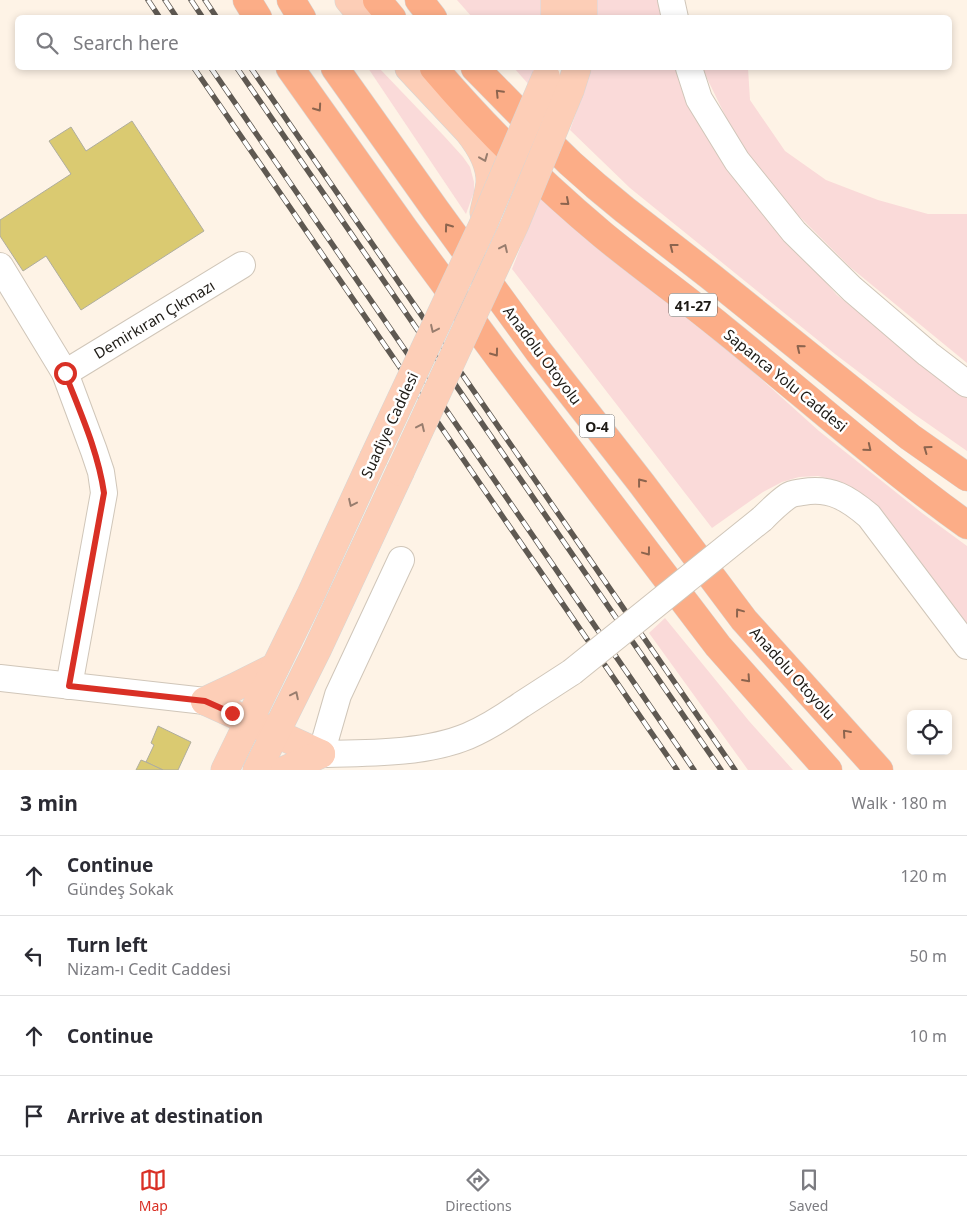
<!DOCTYPE html>
<html lang="en">
<head>
<meta charset="utf-8">
<style>
	:root { --surface:#fff; --page:#f7f7f7; --text:#2b2b33; --muted:#7c7c81; --line:#e1e1e2; --accent:#d93025 }
	body { margin:0; font-family:"Noto Sans",sans-serif; background:var(--page); color:var(--text) }
	.controls { position:absolute; right:15px; bottom:15px; display:grid; overflow:hidden; border-radius:8px; box-shadow:0 2px 8px #0003 }
	.controls button { width:45px; height:45px; display:grid; place-items:center; padding:0; border:0; border-bottom:1px solid var(--line); background:var(--surface); color:var(--text); font:25px sans-serif }
	.stop { position:absolute; width:15px; height:15px; margin:-11px; border:4px solid #d93025; border-radius:50%; background:#fff }
	.stop.end { background:#d93025; border-color:#fff; box-shadow:0 1px 5px #0008 }
	.list { margin:0; padding:0; list-style:none }
	h2 { display:flex; justify-content:space-between; align-items:center; height:65px; margin:0; padding:0 20px; font-size:21px }
	h2 small { font-size:16px; font-weight:400; color:var(--muted) }
	.list li { display:grid; grid-template-columns:32px 1fr auto; gap:15px; align-items:center; box-sizing:border-box; height:80px; padding:0 20px; border-top:1px solid var(--line) }
	.list b { display:block; font-size:19px; white-space:nowrap }
	.list p { margin:0; font-size:16px; white-space:nowrap; color:var(--muted) }
	.list em { font-size:16px; font-style:normal; color:var(--muted) }
	.icon { flex:none; width:28px; height:28px; fill:none; stroke:currentColor; stroke-width:2; stroke-linecap:round; stroke-linejoin:round }
	.map { position:relative; flex:none; width:967px; height:770px; overflow:hidden }
	.search { position:absolute; background:var(--surface); box-shadow:0 2px 8px #0003; left:15px; right:15px; top:15px; height:55px; display:flex; align-items:center; gap:12px; box-sizing:border-box; padding:0 18px; border-radius:8px; color:var(--muted); font-size:19px }
	.sheet { height:385px; background:var(--surface) }
	nav { display:flex; justify-content:space-around; align-items:center; box-sizing:border-box; height:70px; border-top:1px solid var(--line); background:var(--surface); font-size:14px; color:var(--muted) }
	nav a { display:grid; justify-items:center; gap:2px }
	nav .on { color:var(--accent) }
	.map>svg:first-child { display:block }
	.green { fill:#fadad9 }
	.building { fill:#daca71; stroke:#afad9e }
	.lines { fill:none; stroke-linecap:round; stroke-linejoin:round }
	.minor-casing { stroke:#d0c6b9; stroke-width:28 }
	.major-casing { stroke:#d6d6d5; stroke-width:29 }
	.highway-casing { stroke:#d6d6d5; stroke-width:29 }
	.minor { stroke:#fff; stroke-width:26 }
	.major { stroke:#fdceb7; stroke-width:28 }
	.highway { stroke:#fcad87; stroke-width:28 }
	.rail-casing { stroke:#5f5952; stroke-width:5.5 }
	.rail { stroke:#fff; stroke-width:4; stroke-dasharray:11; stroke-linecap:butt }
	.minor-bridge-casing { stroke:#d0c6b9; stroke-width:28; stroke-linecap:butt }
	.major-bridge-casing { stroke:#d6d6d5; stroke-width:29; stroke-linecap:butt }
	.minor-bridge { stroke:#fff; stroke-width:26 }
	.major-bridge { stroke:#fdceb7; stroke-width:28 }
	.oneway { stroke:#8c644e }
	.oneway2 { stroke:#987d6e }
	.route { stroke:#d93025; stroke-width:6 }
	.labels { text-anchor:middle; dominant-baseline:central; stroke-width:5; stroke-linejoin:round; paint-order:stroke }
	.shield { fill:#fff; stroke:#615f5b; stroke-width:1 }
	.shield-label { font-size:14px; font-weight:bold; fill:#1d1a15 }
	.street-label { font-size:15px; fill:#1d1a15; stroke:#fff }
</style>
</head>
<body>
<div class="map">
<svg width="967" height="770" viewBox="0 0 967 770">
	<rect width="100%" height="100%" fill="#fef3e6"/>
	<g class="green">
		<polygon points="457,0 543,0 543,17 472,17"/>
		<polygon points="593,0 659,0 664,17 593,17"/>
		<polygon points="368,68 379,68 444,136 463,157 470,167 474,182 474,192 466,214"/>
		<polygon points="514,68 535,68 530,86"/>
		<polygon points="589,68 678,68 746,192 837,295 908,352 967,397 967,451 914,414 835,354 630,188 570,130 586,85"/>
		<polygon points="702,68 748,68 750,100 785,151 826,180 878,200 928,214 967,214 967,363 850,267 789,206 739,144"/>
		<polygon points="540,197 666,302 739,359 819,431 922,513 967,546 967,624 883,512 858,491 839,481 818,476 799,477 782,482 763,492 712,528 512,269"/>
		<polygon points="665,618 749,721 793,770 748,770 649,633"/>
	</g>
	<g class="building">
		<polygon points="132,121 204,231 81,310 46,256 23,271 0,236 0,220 71,174 49,141 71,127 86,151"/>
		<polygon points="158,726 191,742 178,770 163,770 146,762 154,745 151,743"/>
		<polygon points="141,760 146,762 163,770 136,770"/>
	</g>
	<g class="lines">
		<g class="minor-casing">
			<g id="minor">
				<polyline points="671,0 675,18"/>
				<polyline points="689,68 699,99 737,161 794,232 852,289 928,354 967,384"/>
				<polyline points="0,266 65,373 94,451 101,472 104,493 69,686"/>
				<polyline points="65,373 242,265"/>
				<path d="M762,519C770,511 779,502 788,496C792,493 798,493 803,492C831,487 849,499 869,516L967,646"/>
				<path d="M401,560L338,695L321,754C367,753 425,754 468,736C487,728 504,717 521,705C538,694 555,683 572,672"/>
				<polyline points="0,678 205,701"/>
			</g>
		</g>
		<g class="major-casing">
			<g id="major">
				<polyline points="349,0 364,18"/>
				<polyline points="583,0 583,18"/>
				<polyline points="555,18 555,0"/>
				<path d="M409,68L468,131C480,146 491,164 490,183C489,193 486,202 484,212"/>
				<polyline points="570,90 577,68"/>
				<polyline points="205,701 321,754"/>
				<polyline points="205,701 235,687 275,667"/>
				<polyline points="225,770 311,594 373,459"/>
				<polyline points="257,770 317,650 400,472"/>
				<polyline points="285,770 321,754"/>
			</g>
		</g>
		<g class="highway-casing">
			<g id="highway">
				<polyline points="247,0 258,18"/>
				<polyline points="291,0 302,18"/>
				<polyline points="377,0 392,18"/>
				<polyline points="419,0 433,18"/>
				<polyline points="290,68 405,230 503,363 718,646 828,770"/>
				<polyline points="335,68 435,209 539,352 642,484 744,620 879,770"/>
				<path d="M434,68C485,128 542,184 603,235C642,267 683,296 722,328C804,394 882,464 967,525"/>
				<polyline points="475,68 535,129 570,163 596,186 625,210 710,276 910,437 967,477"/>
			</g>
		</g>
		<use href="#minor" class="minor"/>
		<use href="#major" class="major"/>
		<use href="#highway" class="highway"/>
		<g class="rail-casing">
			<g id="rail">
				<polyline points="148,0 160,18"/>
				<polyline points="165,0 177,18"/>
				<polyline points="191,0 203,18"/>
				<polyline points="205,0 217,18"/>
				<polyline points="194,68 677,770"/>
				<polyline points="211,68 694,770"/>
				<polyline points="237,68 721,770"/>
				<polyline points="251,68 735,770"/>
			</g>
		</g>
		<use href="#rail" class="rail"/>
		<g class="minor-bridge-casing">
			<polyline id="minor-bridge" points="572,672 762,519"/>
		</g>
		<g class="major-bridge-casing">
			<g id="major-bridge">
				<polyline points="373,459 482,227 546,77"/>
				<polyline points="400,472 515,224 570,90"/>
			</g>
		</g>
		<use href="#minor-bridge" class="minor-bridge"/>
		<use href="#major-bridge" class="major-bridge"/>
	</g>
	<defs><path id="oneway-chevron" d="M-2-3.5L2.5 0L-2 3.5" fill="none" stroke-width="1.6" stroke-linecap="round" stroke-linejoin="round" transform="scale(1.25)"/></defs>
	<g class="oneway">
		<use href="#oneway-chevron" transform="translate(499 93) rotate(-134)"/>
		<use href="#oneway-chevron" transform="translate(318 108) rotate(55)"/>
		<use href="#oneway-chevron" transform="translate(566 202) rotate(41)"/>
		<use href="#oneway-chevron" transform="translate(448 227) rotate(-126)"/>
		<use href="#oneway-chevron" transform="translate(673 247) rotate(-142)"/>
		<use href="#oneway-chevron" transform="translate(800 348) rotate(-141)"/>
		<use href="#oneway-chevron" transform="translate(495 353) rotate(54)"/>
		<use href="#oneway-chevron" transform="translate(868 448) rotate(39)"/>
		<use href="#oneway-chevron" transform="translate(927 449) rotate(-144)"/>
		<use href="#oneway-chevron" transform="translate(641 482) rotate(-128)"/>
		<use href="#oneway-chevron" transform="translate(647 552) rotate(53)"/>
		<use href="#oneway-chevron" transform="translate(739 612) rotate(-127)"/>
		<use href="#oneway-chevron" transform="translate(747 679) rotate(48)"/>
		<use href="#oneway-chevron" transform="translate(846 733) rotate(-131)"/>
	</g>
	<g class="oneway2">
		<use href="#oneway-chevron" transform="translate(484 158) rotate(68)"/>
		<use href="#oneway-chevron" transform="translate(504 248) rotate(-65)"/>
		<use href="#oneway-chevron" transform="translate(434 329) rotate(115)"/>
		<use href="#oneway-chevron" transform="translate(421 427) rotate(-65)"/>
		<use href="#oneway-chevron" transform="translate(352 503) rotate(115)"/>
		<use href="#oneway-chevron" transform="translate(295 695) rotate(-64)"/>
	</g>
	<g class="lines">
		<path class="route" d="M65,373C80,412 98,451 104,493L69,686L205,701L232,713"/>
	</g>
	<g class="labels">
		<g class="shield">
			<rect x="669" y="293.5" width="48" height="23" rx="4"/>
			<rect x="579.5" y="414.5" width="35" height="23" rx="4"/>
		</g>
		<g class="shield-label">
			<text x="693" y="305">41-27</text>
			<text x="597" y="426">O-4</text>
		</g>
		<g class="street-label">
			<text transform="translate(154 319) rotate(-31)">Demirkıran Çıkmazı</text>
			<text transform="translate(543 355) rotate(53)">Anadolu Otoyolu</text>
			<text transform="translate(786 380) rotate(39)">Sapanca Yolu Caddesi</text>
			<text transform="translate(389 425) rotate(-65)">Suadiye Caddesi</text>
			<text transform="translate(793 673) rotate(48)">Anadolu Otoyolu</text>
		</g>
	</g>
</svg>
<div class="controls">
<button><svg class="icon" aria-label="locate" viewBox="0 0 24 24"><circle cx="12" cy="12" r="6"/><path d="M12 2v4M12 18v4M2 12h4M18 12h4"/></svg></button>
</div>
<div class="stop" style="left:65px;top:373px"></div>
<div class="stop end" style="left:232px;top:713px"></div>
<div class="search"><svg class="icon" aria-label="search" viewBox="0 0 24 24"><circle cx="10" cy="10" r="6"/><path d="M15 15l6 6"/></svg>Search here</div>
</div>
<section class="sheet">
<h2>3 min<small>Walk · 180 m</small></h2>
<ul class="list">
<li><svg class="icon" aria-label="ahead" viewBox="0 0 24 24"><path d="M12 20V5M6 11l6-6 6 6"/></svg><div><b>Continue</b><p>Gündeş Sokak</p></div><em>120 m</em></li>
<li><svg class="icon" aria-label="left" viewBox="0 0 24 24"><path d="M17 20v-9H6M10 6l-5 5 5 5"/></svg><div><b>Turn left</b><p>Nizam-ı Cedit Caddesi</p></div><em>50 m</em></li>
<li><svg class="icon" aria-label="ahead" viewBox="0 0 24 24"><path d="M12 20V5M6 11l6-6 6 6"/></svg><div><b>Continue</b></div><em>10 m</em></li>
<li><svg class="icon" aria-label="arrive" viewBox="0 0 24 24"><path d="M6 21V4h12l-3 4 3 4H6"/></svg><div><b>Arrive at destination</b></div></li>
</ul>
</section>
<nav>
<a class="on"><svg class="icon" aria-label="map" viewBox="0 0 24 24"><path d="M3 6l6-2 6 2 6-2v14l-6 2-6-2-6 2zM9 4v14M15 6v14"/></svg>Map</a>
<a><svg class="icon" aria-label="directions" viewBox="0 0 24 24"><path d="M12 3l9 9-9 9-9-9zM9 14v-3h6M13 9l2 2-2 2"/></svg>Directions</a>
<a><svg class="icon" aria-label="saved" viewBox="0 0 24 24"><path d="M7 4h10v16l-5-4-5 4z"/></svg>Saved</a>
</nav>
</body>
</html>
